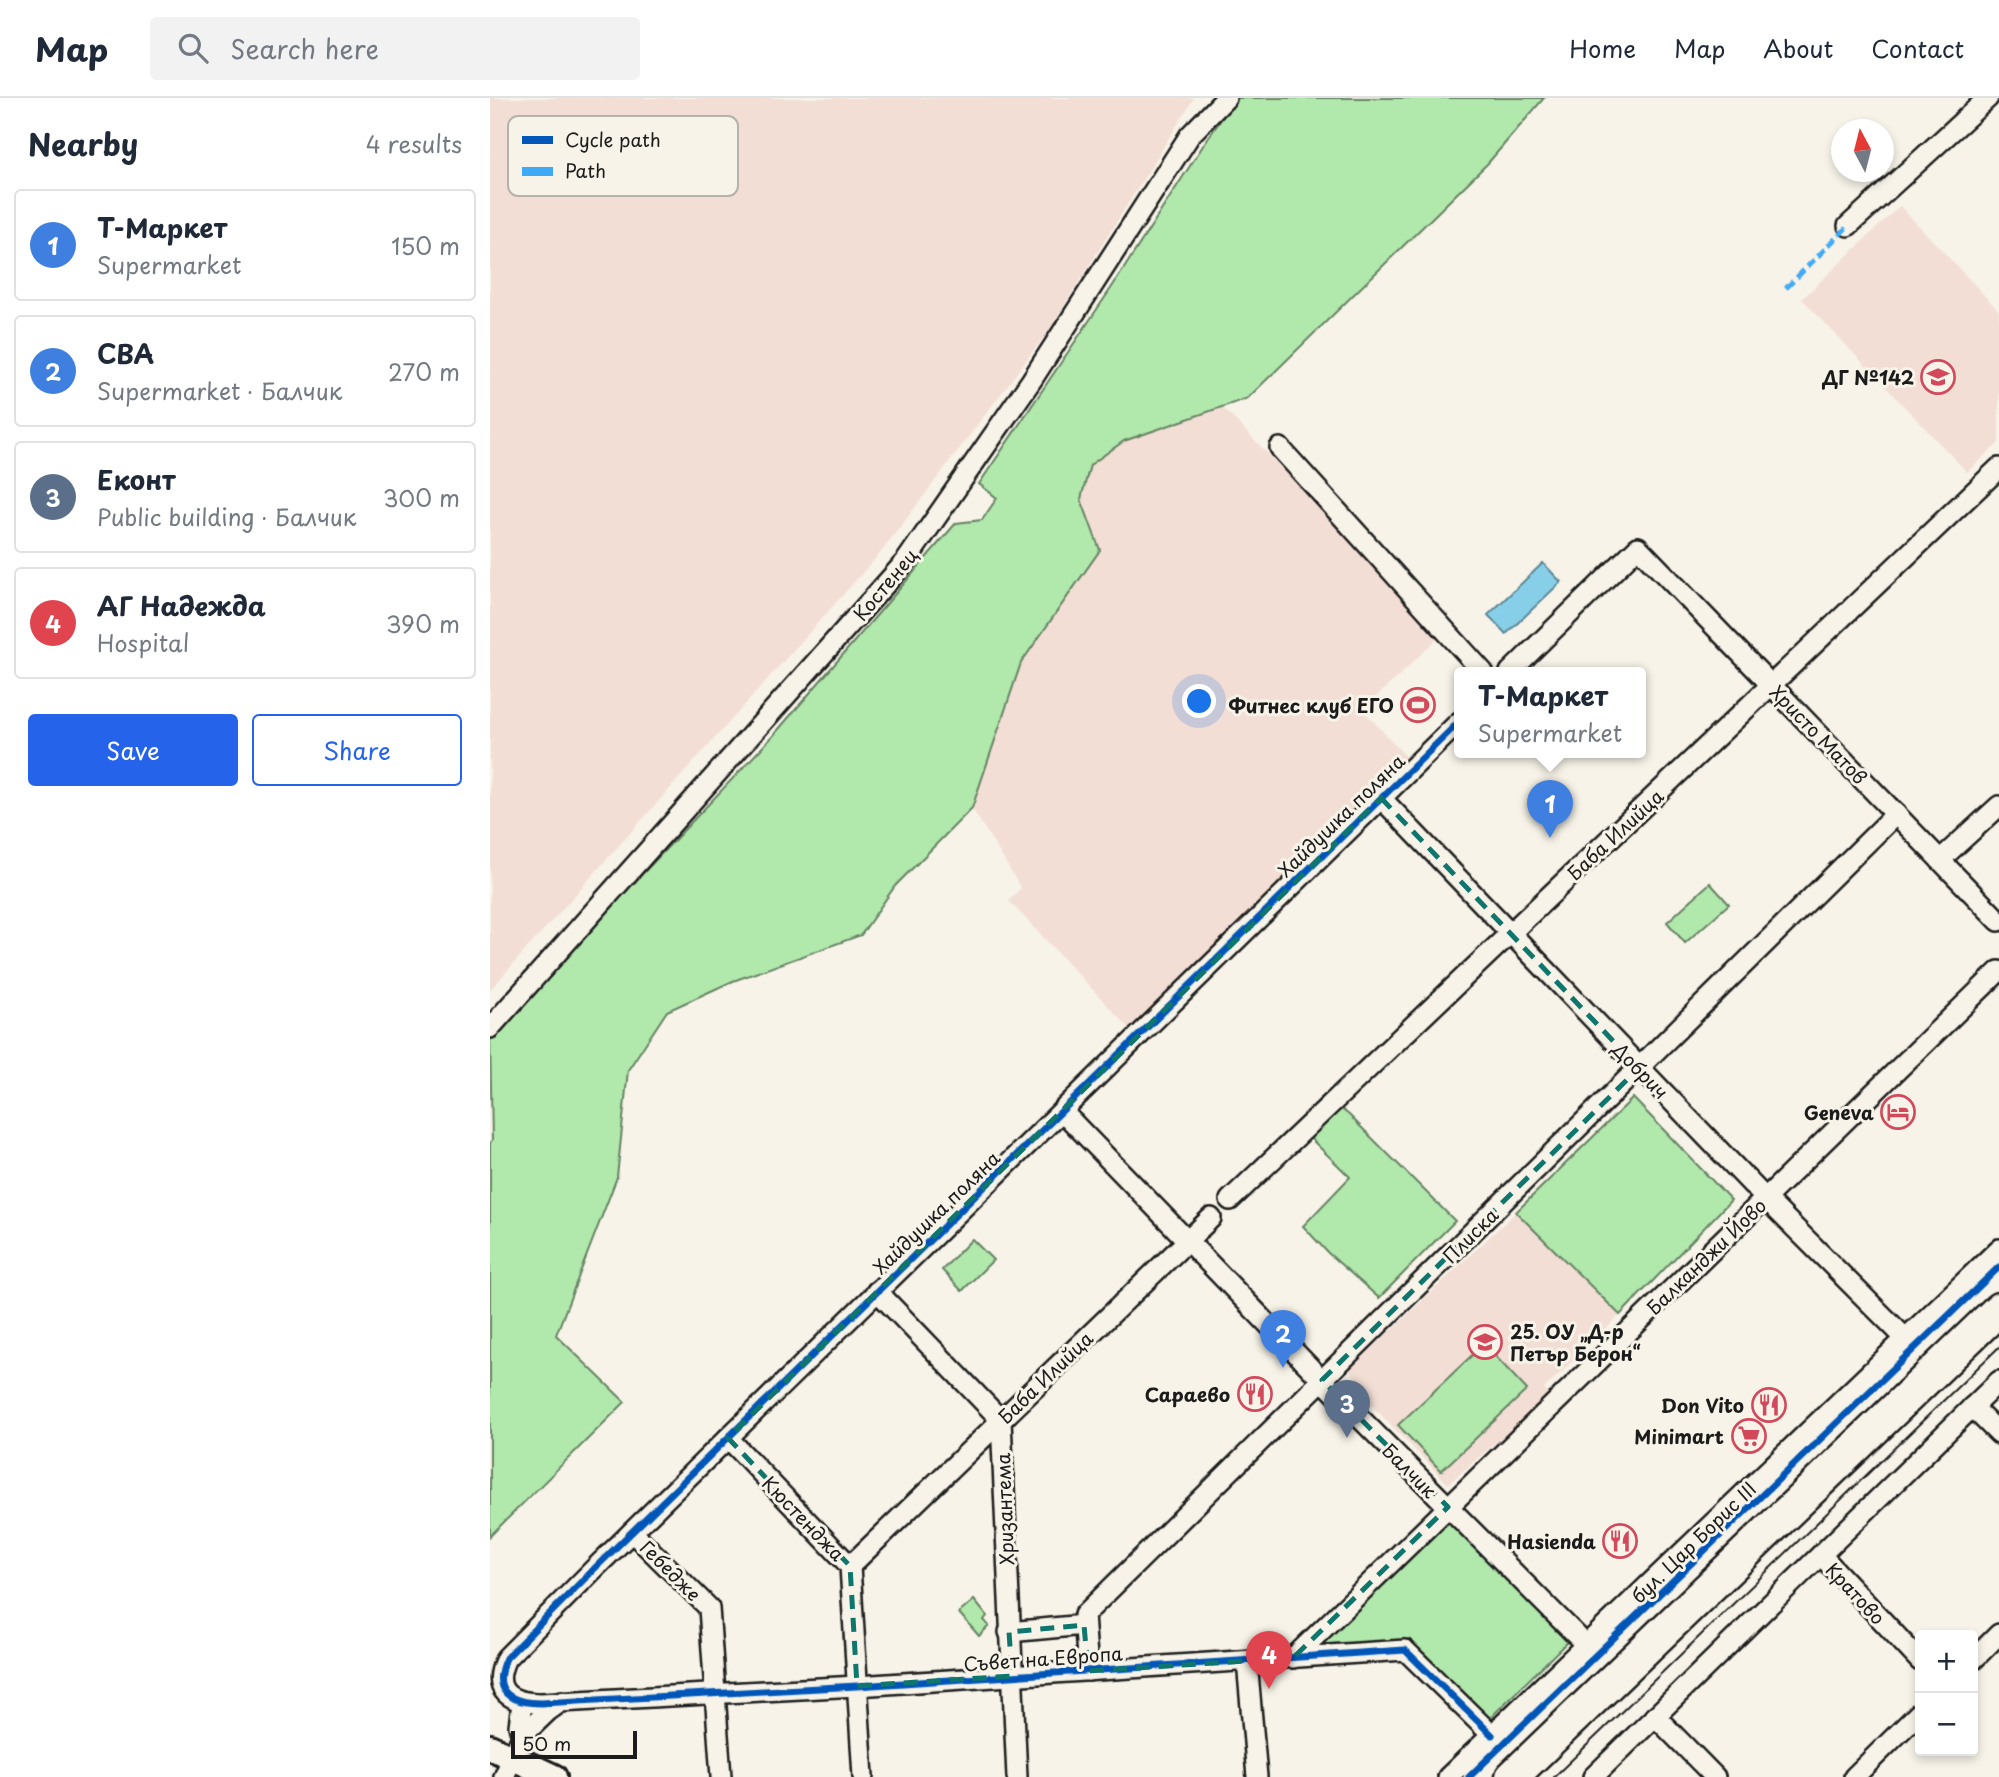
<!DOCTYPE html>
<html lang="en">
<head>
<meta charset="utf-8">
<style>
	:root { --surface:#fff; --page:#f2f2f3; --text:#1f2937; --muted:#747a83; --line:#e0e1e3; --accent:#2563eb }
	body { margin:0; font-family:"Playpen Sans",sans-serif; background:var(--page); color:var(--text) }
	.controls { position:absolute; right:21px; bottom:21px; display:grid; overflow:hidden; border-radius:7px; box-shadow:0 4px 10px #0003 }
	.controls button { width:63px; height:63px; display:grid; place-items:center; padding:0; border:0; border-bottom:2px solid var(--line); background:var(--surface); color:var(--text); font:35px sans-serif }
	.compass { position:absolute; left:1341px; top:21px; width:63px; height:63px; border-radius:50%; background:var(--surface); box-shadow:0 4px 10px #0003; rotate:353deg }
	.scale { position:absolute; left:21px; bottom:18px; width:126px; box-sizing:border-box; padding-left:7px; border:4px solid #1c1c1c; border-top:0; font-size:19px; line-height:24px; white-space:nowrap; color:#1c1c1c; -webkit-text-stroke:5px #f7f3e8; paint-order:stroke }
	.you { position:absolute; left:710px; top:604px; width:24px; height:24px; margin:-18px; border:5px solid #fff; border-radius:50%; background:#1a73e8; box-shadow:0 0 0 10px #1a73e833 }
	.badge { display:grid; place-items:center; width:46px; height:46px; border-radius:50%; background:var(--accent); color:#fff; font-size:23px; font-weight:700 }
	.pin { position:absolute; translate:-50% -58px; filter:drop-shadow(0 2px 4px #0008) }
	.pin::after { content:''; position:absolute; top:37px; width:24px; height:21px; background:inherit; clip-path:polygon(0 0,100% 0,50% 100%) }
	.popup { position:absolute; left:964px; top:569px; width:192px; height:91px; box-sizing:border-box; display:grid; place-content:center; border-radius:7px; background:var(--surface); filter:drop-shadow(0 2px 5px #0005); font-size:23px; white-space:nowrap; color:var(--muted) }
	.popup b { font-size:26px; color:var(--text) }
	.popup::after { content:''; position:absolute; left:50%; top:100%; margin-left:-14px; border:14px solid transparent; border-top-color:var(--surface) }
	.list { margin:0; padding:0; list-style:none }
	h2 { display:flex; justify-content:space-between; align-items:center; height:91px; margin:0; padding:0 28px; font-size:30px }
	h2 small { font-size:23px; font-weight:400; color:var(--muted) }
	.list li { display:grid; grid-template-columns:46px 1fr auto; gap:21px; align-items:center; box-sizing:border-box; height:112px; margin:0 14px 14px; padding:0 14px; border:2px solid var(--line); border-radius:7px }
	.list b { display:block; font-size:26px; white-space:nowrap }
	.list p { margin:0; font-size:23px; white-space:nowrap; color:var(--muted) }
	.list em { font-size:23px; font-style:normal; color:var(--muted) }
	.actions { display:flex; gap:14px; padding:21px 28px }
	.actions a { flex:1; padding:16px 0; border:2px solid var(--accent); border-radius:7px; text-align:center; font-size:24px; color:var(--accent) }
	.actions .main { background:var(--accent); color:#fff }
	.icon { flex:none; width:38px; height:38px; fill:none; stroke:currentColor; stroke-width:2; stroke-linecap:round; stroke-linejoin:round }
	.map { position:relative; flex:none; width:1509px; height:1679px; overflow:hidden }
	header { display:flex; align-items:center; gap:42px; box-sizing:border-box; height:98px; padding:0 35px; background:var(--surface); border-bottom:2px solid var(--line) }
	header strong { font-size:33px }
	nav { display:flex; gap:38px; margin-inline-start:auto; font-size:24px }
	.search { width:490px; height:63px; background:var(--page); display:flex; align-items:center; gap:18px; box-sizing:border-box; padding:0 24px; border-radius:7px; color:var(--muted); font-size:26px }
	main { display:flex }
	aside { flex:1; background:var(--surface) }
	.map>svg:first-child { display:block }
	.built { fill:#f2ded4 }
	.green { fill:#b1e8ac; stroke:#668264; stroke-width:2 }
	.water { fill:#87cfe8; stroke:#5c8796; stroke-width:2 }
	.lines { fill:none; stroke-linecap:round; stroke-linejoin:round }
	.minor-casing { stroke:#1c1c1c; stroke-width:24 }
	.tertiary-casing { stroke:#1c1c1c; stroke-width:30 }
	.primary-casing { stroke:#1c1c1c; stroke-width:37 }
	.minor { stroke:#f7f3e8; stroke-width:19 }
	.tertiary { stroke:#f7f3e8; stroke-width:24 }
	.primary { stroke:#f7f3e8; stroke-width:32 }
	.tram { stroke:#1c1c1c; stroke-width:2 }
	.quiet { stroke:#3fa9f5; stroke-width:5; stroke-dasharray:10 5; stroke-linecap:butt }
	.cycleway-casing { stroke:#f7f3e8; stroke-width:11 }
	.cycleway { stroke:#0057b8; stroke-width:7 }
	.marked { fill:none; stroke:#0f766e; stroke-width:5; stroke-dasharray:14 9; stroke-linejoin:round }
	.labels { text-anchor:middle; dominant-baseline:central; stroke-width:6; stroke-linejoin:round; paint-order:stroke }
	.poi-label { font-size:19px; font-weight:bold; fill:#1c1c1c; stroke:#f7f3e8; text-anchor:end }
	.street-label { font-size:19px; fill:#1c1c1c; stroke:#f7f3e8 }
	.key { fill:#f7f3e8; stroke:#b5b2ab; stroke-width:2 }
	.key-label { font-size:19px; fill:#1c1c1c }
</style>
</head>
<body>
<header>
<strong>Map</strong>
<div class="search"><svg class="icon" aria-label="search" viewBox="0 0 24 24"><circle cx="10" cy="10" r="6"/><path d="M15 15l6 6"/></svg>Search here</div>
<nav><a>Home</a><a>Map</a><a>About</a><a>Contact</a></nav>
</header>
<main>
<aside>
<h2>Nearby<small>4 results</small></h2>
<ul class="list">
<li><span class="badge" style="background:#3f7fe0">1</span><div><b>Т-Маркет</b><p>Supermarket</p></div><em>150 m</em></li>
<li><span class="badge" style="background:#3f7fe0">2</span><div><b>CBA</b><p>Supermarket · Балчик</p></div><em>270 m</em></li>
<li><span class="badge" style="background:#5c6f8a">3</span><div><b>Еконт</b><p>Public building · Балчик</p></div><em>300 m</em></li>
<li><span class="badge" style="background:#e0444e">4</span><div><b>АГ Надежда</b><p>Hospital</p></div><em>390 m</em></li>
</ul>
<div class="actions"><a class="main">Save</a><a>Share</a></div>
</aside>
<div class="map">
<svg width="1509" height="1679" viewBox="0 0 1509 1679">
	<rect width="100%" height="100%" fill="#f7f3e8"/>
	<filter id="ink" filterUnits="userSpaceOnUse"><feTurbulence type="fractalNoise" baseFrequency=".0143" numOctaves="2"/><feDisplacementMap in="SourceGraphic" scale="14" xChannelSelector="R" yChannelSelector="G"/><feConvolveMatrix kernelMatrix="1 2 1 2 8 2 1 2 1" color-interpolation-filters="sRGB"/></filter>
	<g filter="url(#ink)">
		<g class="built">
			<polygon points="0,0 704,0 559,232 392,453 0,892"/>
			<polygon points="1410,108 1509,213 1509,345 1477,374 1312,201"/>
			<polygon points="732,309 953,535 873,612 919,662 640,931 519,803 531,790 482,710 531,565 610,452 591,401 600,367 634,343"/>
			<polygon points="1026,1114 1130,1217 1054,1291 1060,1298 958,1386 860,1285 866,1279 859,1272"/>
		</g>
		<g class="green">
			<polygon points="746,0 1054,0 998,65 758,300 634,343 600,367 591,401 610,452 531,565 482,710 405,788 371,837 243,883 177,913 138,972 127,1079 66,1237 135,1304 0,1438 0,1045 2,1042 0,937 282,639 466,425 492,422 507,400 489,386 622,189 716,43"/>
			<polygon points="1220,785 1239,806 1195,845 1177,824"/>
			<polygon points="1143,1000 1241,1102 1130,1217 1026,1114"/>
			<polygon points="850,1010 859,1017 965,1123 889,1200 838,1155 813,1128 860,1079 820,1040"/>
			<polygon points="482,1141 503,1162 472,1193 452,1172"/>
			<polygon points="994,1246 1037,1292 951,1373 908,1327"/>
			<polygon points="957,1419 1079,1542 995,1625 916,1546 822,1551"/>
			<polygon points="484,1502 497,1518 494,1522 499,1528 489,1538 469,1515"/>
		</g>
		<polygon class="water" points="1053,465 1071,484 1016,536 998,517"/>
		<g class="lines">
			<g class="minor-casing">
				<g id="minor">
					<polyline points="1358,128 1498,0"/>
					<polyline points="790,350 993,574"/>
					<polyline points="1020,574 1148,449 1509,823"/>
					<path d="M969,624L104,1471L16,1560C0,1594 21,1605 51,1605L367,1588L915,1552L1002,1637"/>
					<polyline points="891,700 1275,1100 1416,1241"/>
					<polyline points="1450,762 1509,708"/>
					<polyline points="0,930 416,463 541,283 700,37 736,0"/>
					<polyline points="572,1013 832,1282 1096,1547"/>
					<polyline points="740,1102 1509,370"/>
					<polyline points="387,1193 511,1322 527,1679"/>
					<polyline points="1482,1309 1509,1336"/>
					<polyline points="238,1340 360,1468 373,1679"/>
					<polyline points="142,1434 219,1510 231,1679"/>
					<polyline points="1331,1457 1430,1563"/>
					<polyline points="360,1468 721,1120"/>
					<polyline points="519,1534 594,1527"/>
					<polyline points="803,1560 1509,873"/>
					<polyline points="1483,1562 1509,1536"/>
					<polyline points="757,1563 767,1679"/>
					<polyline points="598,1573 594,1517 1406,716"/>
					<polyline points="1165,1618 1225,1679"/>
					<polyline points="32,1638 58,1613 72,1603"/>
					<polyline points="14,1679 32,1638 29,1628 32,1605"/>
					<polyline points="958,1679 1509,1151"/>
					<polyline points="1103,1679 1509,1283"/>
					<polyline points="1364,1679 1430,1614"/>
				</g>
			</g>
			<g class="tertiary-casing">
				<polyline id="tertiary" points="0,1649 64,1679"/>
			</g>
			<g class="primary-casing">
				<polyline id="primary" points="1022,1679 1509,1211"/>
			</g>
			<use href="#minor" class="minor"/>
			<use href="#tertiary" class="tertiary"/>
			<use href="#primary" class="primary"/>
			<polyline class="tram" points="1064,1679 1509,1249"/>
			<polyline class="quiet" points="1296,190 1358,128"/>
			<g class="cycleway-casing">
				<g id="cycleway">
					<path d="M969,624L104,1471L16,1560C0,1594 21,1605 51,1605L367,1588L915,1552L1002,1637"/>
					<polyline points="979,1679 1509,1169"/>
				</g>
			</g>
			<use href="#cycleway" class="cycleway"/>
		</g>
	</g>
	<path class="marked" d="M891,700L1149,970L832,1282L958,1409L803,1560L598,1573L594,1527L519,1534L522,1578L367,1588L360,1468L238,1340Z"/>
	<defs>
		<g id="school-ring" transform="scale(1.75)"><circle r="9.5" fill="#f7f3e8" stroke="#d1495b" stroke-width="1.5"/><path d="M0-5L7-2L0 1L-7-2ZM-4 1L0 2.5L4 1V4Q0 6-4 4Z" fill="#d1495b"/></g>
		<g id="stadium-ring" transform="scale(1.75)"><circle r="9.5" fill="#f7f3e8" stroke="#d1495b" stroke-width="1.5"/><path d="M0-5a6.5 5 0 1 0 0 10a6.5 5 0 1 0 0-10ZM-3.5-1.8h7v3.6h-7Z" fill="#d1495b"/></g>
		<g id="hotel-ring" transform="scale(1.75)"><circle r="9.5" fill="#f7f3e8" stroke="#d1495b" stroke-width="1.5"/><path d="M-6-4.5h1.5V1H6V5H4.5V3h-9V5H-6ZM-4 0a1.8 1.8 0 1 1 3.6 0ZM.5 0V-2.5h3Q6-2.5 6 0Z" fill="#d1495b"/></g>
		<g id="restaurant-ring" transform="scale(1.75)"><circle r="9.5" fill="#f7f3e8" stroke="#d1495b" stroke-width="1.5"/><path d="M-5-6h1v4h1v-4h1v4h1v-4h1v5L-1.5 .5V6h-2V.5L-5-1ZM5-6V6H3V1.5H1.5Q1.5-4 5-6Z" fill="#d1495b"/></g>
		<g id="supermarket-ring" transform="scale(1.75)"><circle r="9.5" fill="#f7f3e8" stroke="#d1495b" stroke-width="1.5"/><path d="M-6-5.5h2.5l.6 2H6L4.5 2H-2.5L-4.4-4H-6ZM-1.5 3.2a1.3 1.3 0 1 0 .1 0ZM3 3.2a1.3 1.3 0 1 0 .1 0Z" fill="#d1495b"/></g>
	</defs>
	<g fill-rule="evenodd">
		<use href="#school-ring" x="1448" y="279"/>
		<use href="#stadium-ring" x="928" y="607"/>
		<use href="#hotel-ring" x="1408" y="1014"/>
		<use href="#school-ring" x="995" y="1244"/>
		<use href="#restaurant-ring" x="765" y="1296"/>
		<use href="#restaurant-ring" x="1279" y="1307"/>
		<use href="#supermarket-ring" x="1259" y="1338"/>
		<use href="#restaurant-ring" x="1130" y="1443"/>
	</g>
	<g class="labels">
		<g class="poi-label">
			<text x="1424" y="279">ДГ №142</text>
			<text x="904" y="607">Фитнес клуб ЕГО</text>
			<text x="1384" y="1014">Geneva</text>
			<text x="1020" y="1233" text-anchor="start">25. ОУ „Д-р<tspan x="1020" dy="22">Петър Берон“</tspan></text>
			<text x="740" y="1296">Сараево</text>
			<text x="1254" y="1307">Don Vito</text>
			<text x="1234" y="1338">Minimart</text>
			<text x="1106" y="1443">Hasienda</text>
		</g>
		<g class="street-label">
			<text transform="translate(395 486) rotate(-50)">Костенец</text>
			<text transform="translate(1329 636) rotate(46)">Христо Матов</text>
			<text transform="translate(851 717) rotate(-44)">Хайдушка поляна</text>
			<text transform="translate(1125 736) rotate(-43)">Баба Илийца</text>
			<text transform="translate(1151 972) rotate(46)">Добрич</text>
			<text transform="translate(446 1114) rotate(-44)">Хайдушка поляна</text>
			<text transform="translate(980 1137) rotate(-45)">Плиска</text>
			<text transform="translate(1216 1158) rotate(-44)">Балканджи Йово</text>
			<text transform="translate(555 1279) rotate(-44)">Баба Илийца</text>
			<text transform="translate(920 1372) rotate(45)">Балчик</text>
			<text transform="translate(514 1411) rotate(-92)">Хризантема</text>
			<text transform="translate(314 1420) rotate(46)">Кюстенджа</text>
			<text transform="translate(1203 1444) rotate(-44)">бул. Цар Борис III</text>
			<text transform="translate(181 1472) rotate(45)">Гебедже</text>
			<text transform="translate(1366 1495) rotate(47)">Кратово</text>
			<text transform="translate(553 1560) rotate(-4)">Съвет на Европа</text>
		</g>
	</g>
	<rect x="18" y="18" width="230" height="80" rx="10" class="key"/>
	<rect x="32" y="38" width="31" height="8" fill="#0057b8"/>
	<rect x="32" y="69" width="31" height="9" fill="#3fa9f5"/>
	<g class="key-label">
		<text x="75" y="49">Cycle path</text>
		<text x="75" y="80">Path</text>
	</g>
</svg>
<div class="controls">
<button>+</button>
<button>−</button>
</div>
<svg class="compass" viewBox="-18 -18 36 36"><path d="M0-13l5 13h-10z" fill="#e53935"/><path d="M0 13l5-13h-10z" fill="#747a83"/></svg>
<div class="scale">50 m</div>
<div class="you"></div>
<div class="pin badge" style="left:1060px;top:740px;background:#3f7fe0">1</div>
<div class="popup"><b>Т-Маркет</b>Supermarket</div>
<div class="pin badge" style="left:793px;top:1270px;background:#3f7fe0">2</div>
<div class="pin badge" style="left:857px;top:1340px;background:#5c6f8a">3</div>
<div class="pin badge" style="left:779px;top:1591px;background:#e0444e">4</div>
</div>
</main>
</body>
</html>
